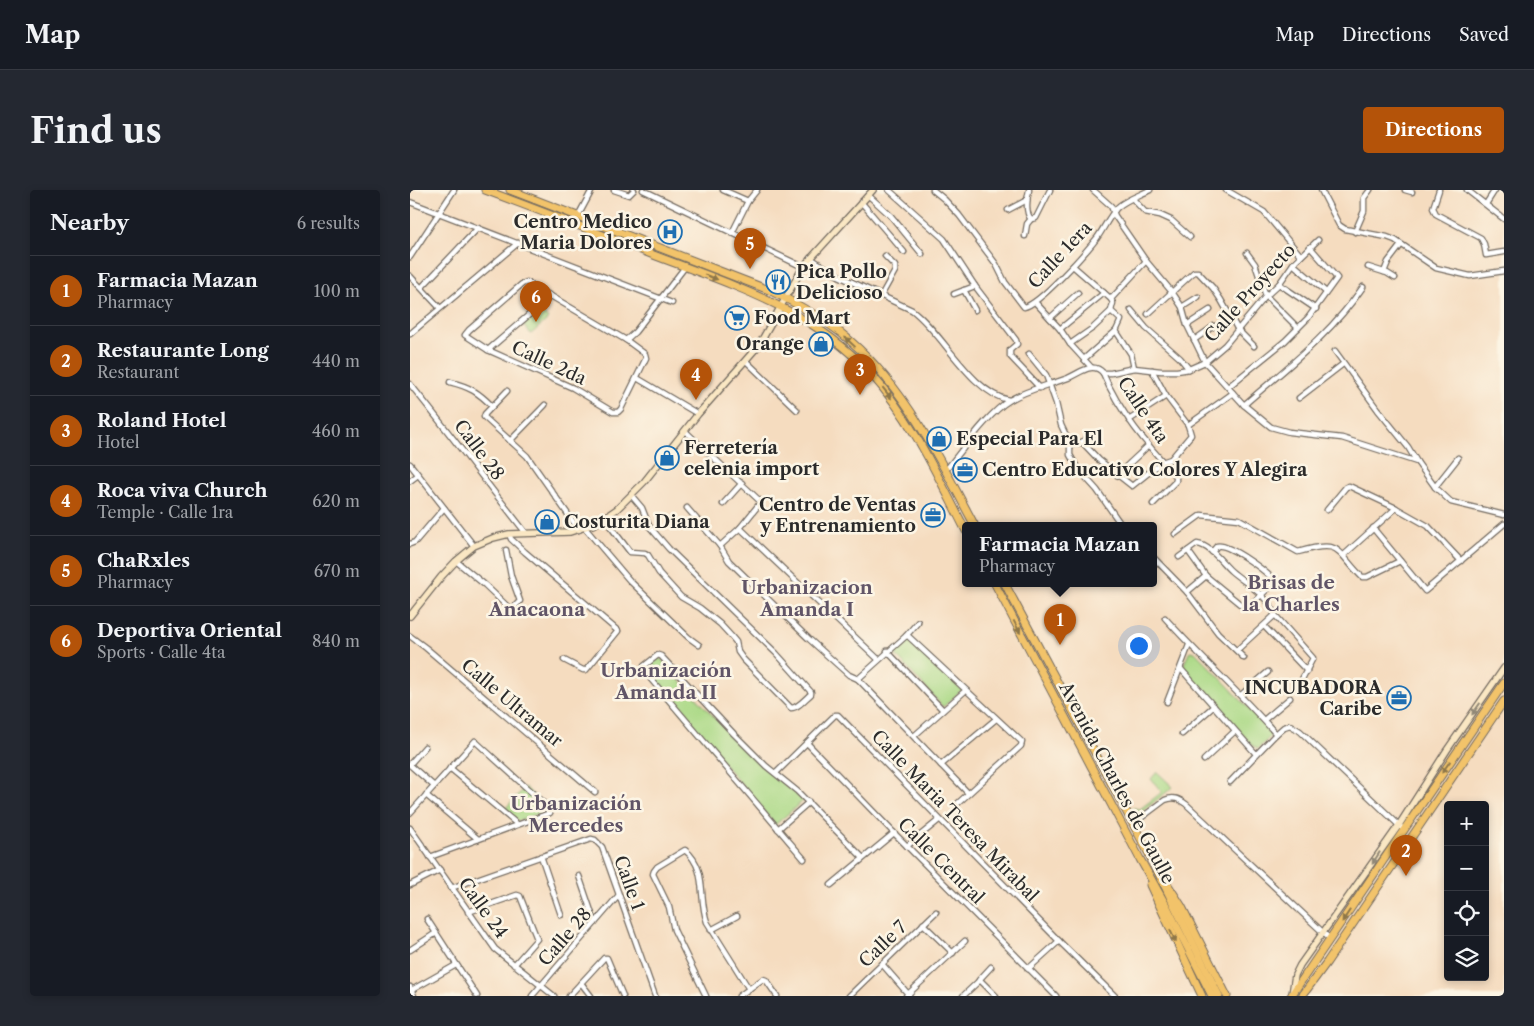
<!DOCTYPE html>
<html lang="en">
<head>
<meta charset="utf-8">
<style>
	:root { --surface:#171b24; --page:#242831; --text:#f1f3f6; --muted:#9ea1a6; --line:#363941; --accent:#b45309 }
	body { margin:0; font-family:"Libre Caslon Text",serif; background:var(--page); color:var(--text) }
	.controls { position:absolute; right:15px; bottom:15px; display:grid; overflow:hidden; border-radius:5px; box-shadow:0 2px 8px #0003 }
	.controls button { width:45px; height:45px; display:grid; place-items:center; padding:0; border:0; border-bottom:1px solid var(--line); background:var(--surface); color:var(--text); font:25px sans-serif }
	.you { position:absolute; left:728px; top:455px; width:18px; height:18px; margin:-12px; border:4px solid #fff; border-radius:50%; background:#1a73e8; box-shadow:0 0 0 8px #1a73e833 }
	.badge { display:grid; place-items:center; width:32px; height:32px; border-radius:50%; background:var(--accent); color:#fff; font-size:16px; font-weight:700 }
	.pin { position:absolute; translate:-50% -41px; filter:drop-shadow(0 1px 2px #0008) }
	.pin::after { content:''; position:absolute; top:26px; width:18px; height:15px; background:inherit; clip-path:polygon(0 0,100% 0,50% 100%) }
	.popup { position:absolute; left:552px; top:332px; width:195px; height:65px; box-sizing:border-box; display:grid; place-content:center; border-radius:5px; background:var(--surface); filter:drop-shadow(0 1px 4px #0005); font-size:16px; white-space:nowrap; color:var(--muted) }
	.popup b { font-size:19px; color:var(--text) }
	.popup::after { content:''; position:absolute; left:50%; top:100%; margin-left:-10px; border:10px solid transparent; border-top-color:var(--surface) }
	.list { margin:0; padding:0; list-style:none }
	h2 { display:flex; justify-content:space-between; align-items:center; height:65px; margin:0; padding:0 20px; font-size:21px }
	h2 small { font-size:16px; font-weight:400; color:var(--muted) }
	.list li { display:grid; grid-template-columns:32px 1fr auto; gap:15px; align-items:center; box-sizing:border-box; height:70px; padding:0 20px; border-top:1px solid var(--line) }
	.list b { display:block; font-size:19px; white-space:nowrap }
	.list p { margin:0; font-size:16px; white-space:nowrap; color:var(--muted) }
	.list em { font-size:16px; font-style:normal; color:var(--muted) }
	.icon { flex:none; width:28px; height:28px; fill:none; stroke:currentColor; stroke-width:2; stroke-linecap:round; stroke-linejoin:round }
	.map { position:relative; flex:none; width:1094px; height:806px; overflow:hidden; border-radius:5px }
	header { display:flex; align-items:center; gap:30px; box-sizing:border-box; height:70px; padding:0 25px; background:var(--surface); border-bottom:1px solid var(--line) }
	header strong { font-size:24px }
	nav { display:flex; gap:28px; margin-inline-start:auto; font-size:18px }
	.intro { display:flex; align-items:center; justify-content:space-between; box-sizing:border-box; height:120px; padding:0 30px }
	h1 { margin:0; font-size:35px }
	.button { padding:12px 22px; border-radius:5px; background:var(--accent); color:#fff; font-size:18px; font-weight:700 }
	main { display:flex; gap:30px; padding:0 30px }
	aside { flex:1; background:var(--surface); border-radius:5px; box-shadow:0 2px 8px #0003 }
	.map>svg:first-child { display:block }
	.green { fill:#abd986; stroke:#6b8258 }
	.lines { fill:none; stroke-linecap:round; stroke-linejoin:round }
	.street-casing { stroke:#72695f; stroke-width:7 }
	.secondary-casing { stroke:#72695f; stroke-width:8 }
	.primary-casing { stroke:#72695f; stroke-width:9 }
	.street { stroke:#fff; stroke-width:4.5 }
	.secondary { stroke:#fae7c3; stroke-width:5.5 }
	.primary { stroke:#f2c36a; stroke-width:7 }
	.oneway { fill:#8e774a }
	.oneway2 { fill:#928977 }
	.labels { text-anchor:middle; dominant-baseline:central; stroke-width:5; stroke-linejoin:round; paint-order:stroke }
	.poi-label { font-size:18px; font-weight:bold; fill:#2b2b2b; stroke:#fcf5e5; text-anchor:start }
	.street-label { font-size:18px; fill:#2b2b2b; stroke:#fcf5e5 }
	.neighbourhood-label { font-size:19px; font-weight:bold; fill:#615567; stroke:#fcf5e5 }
</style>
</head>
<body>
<header>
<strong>Map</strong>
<nav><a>Map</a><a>Directions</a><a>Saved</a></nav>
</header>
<div class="intro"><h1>Find us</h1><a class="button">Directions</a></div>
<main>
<aside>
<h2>Nearby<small>6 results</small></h2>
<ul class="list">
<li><span class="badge">1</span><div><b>Farmacia Mazan</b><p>Pharmacy</p></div><em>100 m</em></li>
<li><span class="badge">2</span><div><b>Restaurante Long</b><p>Restaurant</p></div><em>440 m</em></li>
<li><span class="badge">3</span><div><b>Roland Hotel</b><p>Hotel</p></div><em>460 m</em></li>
<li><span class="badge">4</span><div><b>Roca viva Church</b><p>Temple · Calle 1ra</p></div><em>620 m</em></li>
<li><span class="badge">5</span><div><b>ChaRxles</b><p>Pharmacy</p></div><em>670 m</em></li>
<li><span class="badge">6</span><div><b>Deportiva Oriental</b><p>Sports · Calle 4ta</p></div><em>840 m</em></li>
</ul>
</aside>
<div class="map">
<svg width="1094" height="806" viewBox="0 0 1094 806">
	<rect width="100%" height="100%" fill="#fcf5e5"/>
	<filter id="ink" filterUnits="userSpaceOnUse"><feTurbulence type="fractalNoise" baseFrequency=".02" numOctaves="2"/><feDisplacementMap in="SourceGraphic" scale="10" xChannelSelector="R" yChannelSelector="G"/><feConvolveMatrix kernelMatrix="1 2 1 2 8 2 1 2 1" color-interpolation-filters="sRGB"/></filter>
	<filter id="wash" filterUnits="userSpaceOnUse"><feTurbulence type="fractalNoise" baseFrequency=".0096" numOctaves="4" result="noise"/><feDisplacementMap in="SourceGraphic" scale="20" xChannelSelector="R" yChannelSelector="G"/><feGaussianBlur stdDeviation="1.12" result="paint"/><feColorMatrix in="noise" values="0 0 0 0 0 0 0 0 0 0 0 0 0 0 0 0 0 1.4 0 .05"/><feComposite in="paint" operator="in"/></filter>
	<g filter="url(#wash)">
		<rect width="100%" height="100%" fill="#f5dcbf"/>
		<g class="green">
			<polygon points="131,120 138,129 121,144 113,135"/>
			<polygon points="499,450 552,500 533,517 483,462"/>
			<polygon points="780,461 785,462 820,498 861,543 861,546 848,559 842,555 774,480 773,476"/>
			<polygon points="249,467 306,529 354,578 394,610 365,635 235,478"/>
			<polygon points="747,582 763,597 725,627 720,619 724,618 730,619 752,602 741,589"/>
			<polygon points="115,597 139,620 108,631 94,620"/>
		</g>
	</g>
	<g filter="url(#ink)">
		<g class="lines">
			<g class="street-casing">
				<g id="street">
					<polyline points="204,0 219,5 224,0"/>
					<polyline points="233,0 393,77"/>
					<polyline points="313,0 338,11"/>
					<polyline points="479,0 534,49 565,96 606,150 607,154 600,160 600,166 630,198"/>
					<path d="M523,0L534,9L549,25L586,74L595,92L614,117C629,115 676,62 687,48C693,40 702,21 709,16C718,9 730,5 740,0"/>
					<path d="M619,0C617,8 615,23 621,29L626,28L640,0"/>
					<polyline points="683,0 701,16 705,26 736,71 762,102 772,117 777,135 795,172 834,215 856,233 861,237 879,242 932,248 1007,272 1025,297 1041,312 1094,325"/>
					<polyline points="816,0 854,22 891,66"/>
					<polyline points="911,0 929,35 935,39 977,47 985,50 1026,78 1060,86 1094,81"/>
					<polyline points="995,0 1002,2"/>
					<polyline points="1029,0 1023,18 1026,24 1071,48 1074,54 1076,65 1094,62"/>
					<polyline points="1057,0 1094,29"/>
					<polyline points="458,5 481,26 512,64"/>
					<polyline points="723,9 735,22 750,25 761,30 780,47"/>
					<polyline points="0,12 262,113"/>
					<polyline points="451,12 494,62"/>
					<polyline points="1076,14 1085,0"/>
					<polyline points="598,20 617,10"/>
					<polyline points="167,28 182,0"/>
					<polyline points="945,42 954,21 954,8 960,0"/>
					<polyline points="322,43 338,11 347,0"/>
					<polyline points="615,46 617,34 621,29"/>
					<polyline points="837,63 845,74 856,106 888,138"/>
					<polyline points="0,67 44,0"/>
					<path d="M400,68L429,86L502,120C533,143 561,203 599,210"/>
					<polyline points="883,74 916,102"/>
					<polyline points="663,76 701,109"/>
					<polyline points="958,77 977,83 985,88"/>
					<polyline points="974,82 978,72 991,55"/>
					<polyline points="0,86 30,118"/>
					<polygon points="117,92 216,150 235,164 236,168 211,219 208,222 203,222 163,198 78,160 55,145 59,140 112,94"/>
					<polyline points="869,94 906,119"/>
					<polyline points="12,97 68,38"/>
					<polyline points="554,100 565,120"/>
					<polyline points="544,104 565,96"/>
					<polyline points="471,106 485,81 485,76 475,66"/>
					<polyline points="625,112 650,139 660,154 681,177"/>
					<polyline points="772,117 788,107"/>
					<polyline points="721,120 736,138 770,168 779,179"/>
					<polyline points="701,121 703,113 701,109 736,71"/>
					<polyline points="738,124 784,82 788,82 803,98 811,110 828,140 844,156"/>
					<polyline points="640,128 668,103"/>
					<polyline points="777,135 800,120"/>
					<polyline points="650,139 694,103"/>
					<polyline points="706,141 721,164 724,178"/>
					<polyline points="0,144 108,53"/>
					<polyline points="216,150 225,142 275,77"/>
					<polyline points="784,150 804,136"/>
					<polyline points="660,154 683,138 701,121 711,130 706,141 674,169"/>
					<polyline points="78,160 141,106"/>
					<polyline points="925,161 968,220 998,257 1007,272"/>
					<polyline points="619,164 636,185 646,213 651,235 660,254 660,265 668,279 687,300 712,336"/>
					<polyline points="336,171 387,220"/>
					<polyline points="742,180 756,206 778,235"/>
					<path d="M693,183C709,222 737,255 766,286V291L743,314"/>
					<polyline points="227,188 288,224"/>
					<path d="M40,192C60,197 68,202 82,216"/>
					<path d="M0,194C40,243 77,294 116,343"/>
					<polyline points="818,197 875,151 898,128 927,88 900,57"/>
					<polyline points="97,201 75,224 74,227 117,266 169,340"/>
					<polyline points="889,208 933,174"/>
					<path d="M834,215C876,178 921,144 953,97"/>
					<polyline points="719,230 756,206"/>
					<polyline points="275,241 351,312 330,338 310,356"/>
					<polyline points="100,251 135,215"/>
					<polyline points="672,252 680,246"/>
					<polyline points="660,254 663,255 672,252 689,270 722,296 752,272 761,269 781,245 778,235 823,203"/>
					<polyline points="0,274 64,356"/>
					<path d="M535,281C551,262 579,222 600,210C618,199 640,195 658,188C670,183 683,171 693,183H701L724,178L751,181H767L779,179L795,172L815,155L856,106L869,94L883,74L908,50"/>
					<polyline points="707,285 738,256"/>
					<polyline points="0,291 8,285"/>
					<polyline points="1025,297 1048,268"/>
					<polyline points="313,314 332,293"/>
					<polyline points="277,318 310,356 319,371 399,449 439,485 448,489 558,603"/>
					<polyline points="917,320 936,297 939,296 986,318 1018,336 1051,371"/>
					<path d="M194,328L220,362L235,363L238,365L249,383L271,407L290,418L310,434L321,446L326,452L328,462L333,469L381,518C388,518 395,509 401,504V502L366,463L259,359L239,336L232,318L221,305"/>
					<polyline points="175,338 220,391 278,447 289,455"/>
					<polyline points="330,338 468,469"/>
					<polyline points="963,338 1015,401 1094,334"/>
					<polyline points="99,344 101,349 115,362 208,441 176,480 173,480 154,470"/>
					<path d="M765,344L791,325L829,329L888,362C932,349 925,360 952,387H957L990,371"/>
					<polyline points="0,354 5,352 34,318"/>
					<path d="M778,361L796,386L836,419L865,392C858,382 818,353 807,356L802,362"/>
					<polyline points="934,365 986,318"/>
					<path d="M769,367L787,354C800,355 812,373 821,381C836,394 858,405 865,425L903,468L891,491"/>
					<polyline points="744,368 777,402 808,443 834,468"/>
					<polyline points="46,371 75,395 98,417 102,419 110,411 101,386 96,360"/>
					<polyline points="777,402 796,386"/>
					<path d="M755,428C791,468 831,504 866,544"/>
					<polyline points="854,436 897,481"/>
					<polyline points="0,446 16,458 185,602"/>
					<polyline points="496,446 508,432"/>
					<polyline points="827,460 865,425"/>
					<polyline points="477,461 533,520"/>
					<polyline points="771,479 846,564"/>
					<polyline points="448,489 496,446 498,446 612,552 611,556 546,615"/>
					<polyline points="831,505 858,482"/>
					<polyline points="757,512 779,455"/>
					<polyline points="854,530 880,508"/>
					<polyline points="772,544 804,516"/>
					<polyline points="504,546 555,501"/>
					<polyline points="397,553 484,643 646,806"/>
					<polyline points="794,570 825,541"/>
					<polyline points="0,574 15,557"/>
					<polyline points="0,575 24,596"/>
					<polyline points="531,575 586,529"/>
					<polyline points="40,578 107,634"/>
					<polyline points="366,583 425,525 428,525 649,751 705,806"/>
					<polyline points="820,592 866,544 874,537 880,535 890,541 994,640"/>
					<polyline points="16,605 68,649"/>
					<polyline points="0,623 65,551 141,620 140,623 20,667"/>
					<path d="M723,634L755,610C764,606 769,609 776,614L920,749"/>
					<polyline points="0,638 85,759 144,806"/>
					<polyline points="368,639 399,612"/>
					<polyline points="497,656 529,630"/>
					<polyline points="131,666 151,725"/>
					<polyline points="394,669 234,481 234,476 248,465 251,466 324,544 356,576 387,601 453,668"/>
					<polyline points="169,686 185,733"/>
					<polyline points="0,695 30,680"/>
					<polyline points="421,695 484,643"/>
					<polyline points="41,698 181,649 185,650 192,657 245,806"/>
					<polyline points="58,722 107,705 110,706 127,749 104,775"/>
					<polyline points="17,729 67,806"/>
					<polyline points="513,734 543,763"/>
					<polyline points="301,740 327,726"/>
					<polyline points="0,760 26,743"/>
					<polyline points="472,774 499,805"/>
					<polyline points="618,779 649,751"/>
					<polyline points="569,790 581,777"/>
					<polyline points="171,793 181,806"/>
					<polyline points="0,797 4,806"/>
					<polyline points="0,801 46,775"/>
					<polyline points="122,806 209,705"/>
					<polyline points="159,806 194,768 197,768 213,806"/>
					<path d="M296,806L264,740L259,717L243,684L244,681L247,677L275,660C298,679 288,707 297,732L339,799"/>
					<polyline points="329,806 353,789 356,790 367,806"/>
					<polyline points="439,806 526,722"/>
					<polyline points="496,806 555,751"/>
					<polyline points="553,806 570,790 586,806"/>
				</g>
			</g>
			<g class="secondary-casing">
				<g id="secondary">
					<polyline points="0,426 31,387 46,371 64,356 83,348 99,344 160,342 185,334 207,319 234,292 288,224 349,155 393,77 463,0"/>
					<polyline points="882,804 885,785 890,775 989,635 1037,560 1094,478"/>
				</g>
			</g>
			<g class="primary-casing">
				<g id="primary">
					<path d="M75,0C131,21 186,42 241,64C319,94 403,119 461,184C502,229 528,287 556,341"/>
					<path d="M100,0L359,100C384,112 409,126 431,143C494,193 528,267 565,336"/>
					<polyline points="585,394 730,669 758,719 802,806"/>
					<polyline points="595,394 739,664 809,806"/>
					<polyline points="756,692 772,717 817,806"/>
					<polyline points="740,695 792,806"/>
					<polyline points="881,806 1094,493"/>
					<polyline points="892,806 917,772 1094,511"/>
				</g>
			</g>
			<use href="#street" class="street"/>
			<use href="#secondary" class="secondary"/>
			<use href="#primary" class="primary"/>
		</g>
		<defs><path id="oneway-solid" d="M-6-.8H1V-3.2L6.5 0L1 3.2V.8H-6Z" transform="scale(1.25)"/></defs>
		<g class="oneway">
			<use href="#oneway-solid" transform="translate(301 87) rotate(21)"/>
			<use href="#oneway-solid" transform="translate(440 152) rotate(-137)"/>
			<use href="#oneway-solid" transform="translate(477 203) rotate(52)"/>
			<use href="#oneway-solid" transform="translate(607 437) rotate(62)"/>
			<use href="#oneway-solid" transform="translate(1036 577) rotate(125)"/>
			<use href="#oneway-solid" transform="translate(936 726) rotate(123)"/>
			<use href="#oneway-solid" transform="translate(763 746) rotate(64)"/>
		</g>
		<g class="oneway2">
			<use href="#oneway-solid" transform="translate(1066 519) rotate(125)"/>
			<use href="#oneway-solid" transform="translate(966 668) rotate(122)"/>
		</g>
	</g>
	<defs>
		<g id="hospital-ring" transform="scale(1.25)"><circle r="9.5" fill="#fcf5e5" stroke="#1f6fb2" stroke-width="1.5"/><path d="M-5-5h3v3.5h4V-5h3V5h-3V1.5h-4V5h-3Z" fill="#1f6fb2"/></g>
		<g id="restaurant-ring" transform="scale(1.25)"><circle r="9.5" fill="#fcf5e5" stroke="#1f6fb2" stroke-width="1.5"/><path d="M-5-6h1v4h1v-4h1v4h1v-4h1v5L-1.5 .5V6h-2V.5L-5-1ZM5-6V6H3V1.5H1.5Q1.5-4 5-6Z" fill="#1f6fb2"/></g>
		<g id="supermarket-ring" transform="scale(1.25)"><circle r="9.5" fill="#fcf5e5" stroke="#1f6fb2" stroke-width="1.5"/><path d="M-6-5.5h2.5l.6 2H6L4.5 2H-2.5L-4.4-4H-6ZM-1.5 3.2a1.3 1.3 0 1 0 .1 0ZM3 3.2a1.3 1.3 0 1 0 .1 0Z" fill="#1f6fb2"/></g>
		<g id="shop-ring" transform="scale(1.25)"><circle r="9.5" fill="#fcf5e5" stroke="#1f6fb2" stroke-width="1.5"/><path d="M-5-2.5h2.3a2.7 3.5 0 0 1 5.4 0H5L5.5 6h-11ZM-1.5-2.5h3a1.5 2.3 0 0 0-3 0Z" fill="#1f6fb2"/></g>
		<g id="office-ring" transform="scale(1.25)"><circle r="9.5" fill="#fcf5e5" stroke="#1f6fb2" stroke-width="1.5"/><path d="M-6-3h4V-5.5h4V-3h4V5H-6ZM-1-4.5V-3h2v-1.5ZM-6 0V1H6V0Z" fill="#1f6fb2"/></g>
	</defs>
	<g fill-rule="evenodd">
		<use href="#hospital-ring" x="260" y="42"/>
		<use href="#restaurant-ring" x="368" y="92"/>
		<use href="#supermarket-ring" x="327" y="128"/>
		<use href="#shop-ring" x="411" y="154"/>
		<use href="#shop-ring" x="529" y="249"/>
		<use href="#shop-ring" x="257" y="268"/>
		<use href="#office-ring" x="555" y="280"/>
		<use href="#office-ring" x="523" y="325"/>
		<use href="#shop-ring" x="137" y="332"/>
		<use href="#office-ring" x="989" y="508"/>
	</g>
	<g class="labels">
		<g class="poi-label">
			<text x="242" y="32" text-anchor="end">Centro Medico<tspan x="242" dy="21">Maria Dolores</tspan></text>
			<text x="386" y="82">Pica Pollo<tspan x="386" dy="21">Delicioso</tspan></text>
			<text x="344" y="128">Food Mart</text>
			<text x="394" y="154" text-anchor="end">Orange</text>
			<text x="546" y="249">Especial Para El</text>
			<text x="274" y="258">Ferretería<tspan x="274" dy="21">celenia import</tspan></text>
			<text x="572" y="280">Centro Educativo Colores Y Alegira</text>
			<text x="506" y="315" text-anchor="end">Centro de Ventas<tspan x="506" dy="21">y Entrenamiento</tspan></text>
			<text x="154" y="332">Costurita Diana</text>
			<text x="972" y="498" text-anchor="end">INCUBADORA<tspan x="972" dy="21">Caribe</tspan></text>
		</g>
		<g class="street-label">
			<text transform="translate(650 65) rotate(-47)">Calle 1era</text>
			<text transform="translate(840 103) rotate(-48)">Calle Proyecto</text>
			<text transform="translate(139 173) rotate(25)">Calle 2da</text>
			<text transform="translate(733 220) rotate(56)">Calle 4ta</text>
			<text transform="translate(69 260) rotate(53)">Calle 28</text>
			<text transform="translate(102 513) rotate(40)">Calle Ultramar</text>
			<text transform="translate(707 593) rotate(62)">Avenida Charles de Gaulle</text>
			<text transform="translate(545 626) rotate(46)">Calle Maria Teresa Mirabal</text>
			<text transform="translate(531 671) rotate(45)">Calle Central</text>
			<text transform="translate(219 693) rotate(70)">Calle 1</text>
			<text transform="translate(73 718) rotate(54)">Calle 24</text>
			<text transform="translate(155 747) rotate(-49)">Calle 28</text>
			<text transform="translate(473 754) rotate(-44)">Calle 7</text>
		</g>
		<g class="neighbourhood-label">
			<text x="881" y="392">Brisas de<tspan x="881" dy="22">la Charles</tspan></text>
			<text x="397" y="397">Urbanizacion<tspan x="397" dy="22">Amanda I</tspan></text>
			<text x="127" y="419">Anacaona</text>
			<text x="256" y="480">Urbanización<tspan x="256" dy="22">Amanda II</tspan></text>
			<text x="166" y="613">Urbanización<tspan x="166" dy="22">Mercedes</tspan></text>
		</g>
	</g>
</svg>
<div class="controls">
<button>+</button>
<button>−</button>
<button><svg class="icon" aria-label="locate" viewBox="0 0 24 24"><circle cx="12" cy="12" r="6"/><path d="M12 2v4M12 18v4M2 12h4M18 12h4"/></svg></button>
<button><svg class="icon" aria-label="layers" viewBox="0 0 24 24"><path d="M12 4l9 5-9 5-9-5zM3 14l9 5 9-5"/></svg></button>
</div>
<div class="you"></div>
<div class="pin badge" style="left:650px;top:455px">1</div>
<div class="popup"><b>Farmacia Mazan</b>Pharmacy</div>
<div class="pin badge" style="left:996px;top:686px">2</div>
<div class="pin badge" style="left:450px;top:205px">3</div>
<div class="pin badge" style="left:286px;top:210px">4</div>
<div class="pin badge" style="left:340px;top:79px">5</div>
<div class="pin badge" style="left:126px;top:132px">6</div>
</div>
</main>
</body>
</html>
